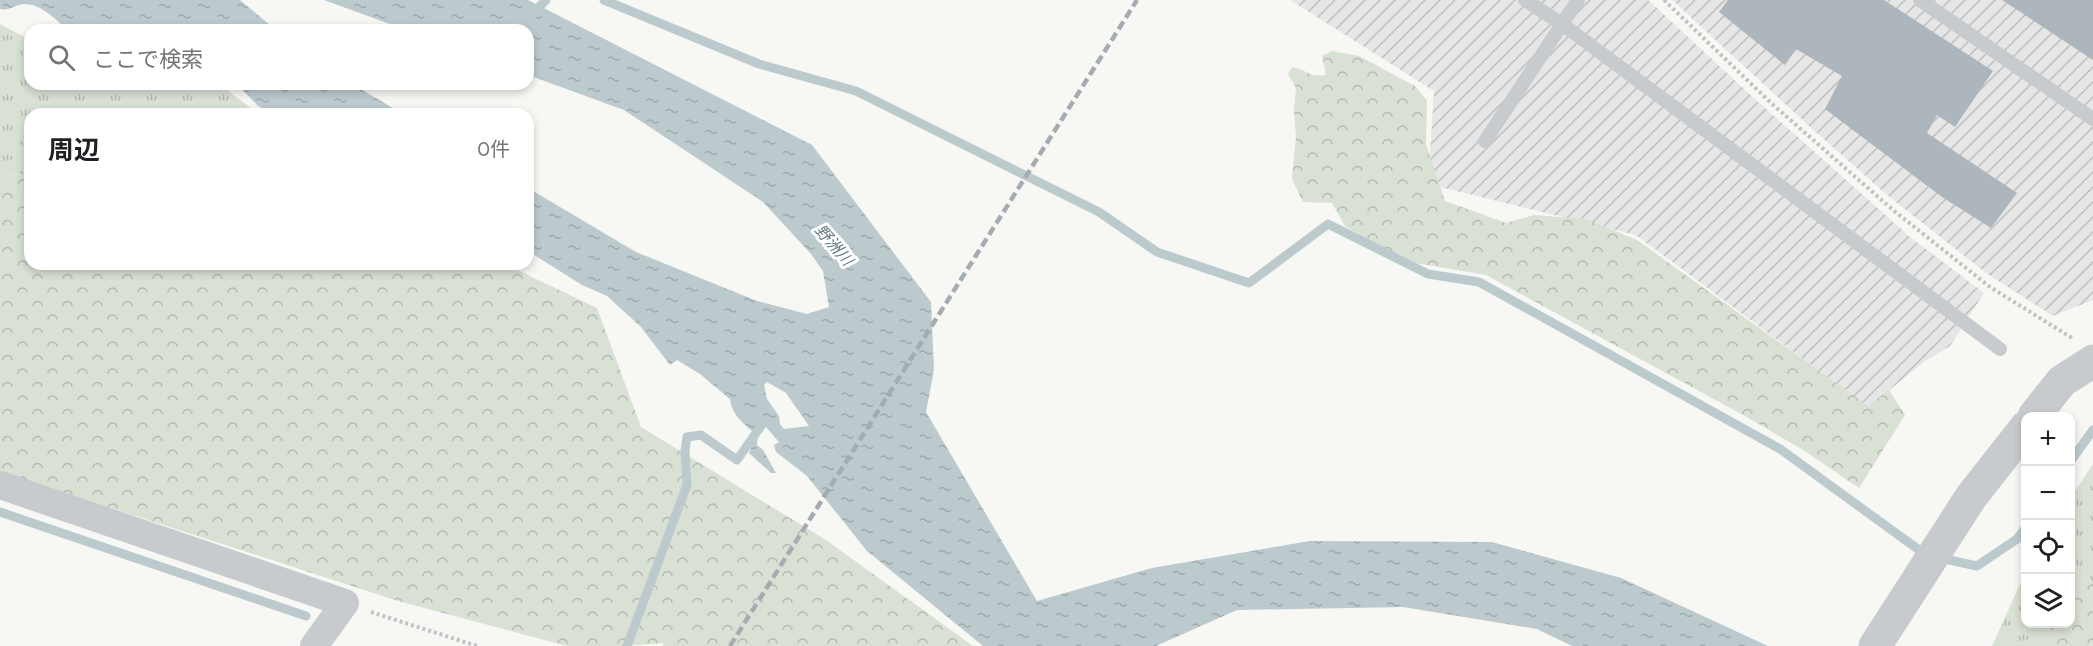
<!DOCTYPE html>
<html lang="ja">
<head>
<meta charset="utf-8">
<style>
	:root { --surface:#fff; --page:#f2f2f2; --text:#202124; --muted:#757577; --line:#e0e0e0 }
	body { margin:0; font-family:Figtree,"Noto Sans JP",sans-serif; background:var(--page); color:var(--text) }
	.controls { position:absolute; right:18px; bottom:18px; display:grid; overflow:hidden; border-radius:12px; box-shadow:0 3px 9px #0003 }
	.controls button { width:54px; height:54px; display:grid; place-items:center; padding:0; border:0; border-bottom:2px solid var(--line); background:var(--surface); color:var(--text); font:30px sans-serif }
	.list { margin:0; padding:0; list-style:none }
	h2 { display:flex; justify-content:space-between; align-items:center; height:78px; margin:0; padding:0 24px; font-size:26px }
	h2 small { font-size:20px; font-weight:400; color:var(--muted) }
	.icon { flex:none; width:33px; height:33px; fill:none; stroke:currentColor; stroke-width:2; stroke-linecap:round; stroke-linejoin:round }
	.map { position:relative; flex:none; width:2093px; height:646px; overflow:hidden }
	.search { position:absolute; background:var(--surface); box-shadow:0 3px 9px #0003; left:24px; top:24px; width:510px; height:66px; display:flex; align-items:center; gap:15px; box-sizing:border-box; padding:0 21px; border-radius:18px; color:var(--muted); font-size:22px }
	.panel { position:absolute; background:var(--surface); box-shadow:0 3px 9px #0003; left:24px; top:108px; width:510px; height:162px; border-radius:18px }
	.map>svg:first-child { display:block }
	.industrial { fill:url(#industrial-furrows) }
	.grass { fill:url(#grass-tufts) }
	.forest { fill:url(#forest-crowns) }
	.water { fill:url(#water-ripples); fill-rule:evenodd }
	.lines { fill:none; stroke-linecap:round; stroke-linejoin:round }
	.stream { stroke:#bccace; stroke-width:9 }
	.building { fill:#adb6bc }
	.path { stroke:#c0c3c5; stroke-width:4; stroke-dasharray:3 3; stroke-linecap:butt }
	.service { stroke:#c7cbce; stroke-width:14 }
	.minor { stroke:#c7cbce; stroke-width:28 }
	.tertiary { stroke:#c7cbce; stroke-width:33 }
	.rail { stroke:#a4acb2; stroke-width:4.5; stroke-dasharray:9 4.5; stroke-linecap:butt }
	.labels { text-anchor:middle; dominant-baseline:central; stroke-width:6; stroke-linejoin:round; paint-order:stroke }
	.water-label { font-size:16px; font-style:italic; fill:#5f7b84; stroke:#fff }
</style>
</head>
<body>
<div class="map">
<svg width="2093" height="646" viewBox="0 0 2093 646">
	<defs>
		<pattern id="industrial-furrows" width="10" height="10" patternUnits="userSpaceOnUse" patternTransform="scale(1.5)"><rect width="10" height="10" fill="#e5e6e5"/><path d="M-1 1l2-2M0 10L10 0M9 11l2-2" fill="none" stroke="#bdbfbf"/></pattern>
		<pattern id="grass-tufts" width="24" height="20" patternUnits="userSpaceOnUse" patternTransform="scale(1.5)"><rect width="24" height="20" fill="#d9e0d4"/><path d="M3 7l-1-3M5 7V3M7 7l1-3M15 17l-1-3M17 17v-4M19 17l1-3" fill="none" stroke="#b4bab2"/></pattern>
		<pattern id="forest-crowns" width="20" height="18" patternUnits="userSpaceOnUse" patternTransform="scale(1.5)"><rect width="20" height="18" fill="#d9e0d4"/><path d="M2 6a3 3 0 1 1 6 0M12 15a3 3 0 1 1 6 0" fill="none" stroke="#b4bab2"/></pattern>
		<pattern id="water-ripples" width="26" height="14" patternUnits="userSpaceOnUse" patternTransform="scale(1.5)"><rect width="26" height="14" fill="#bccace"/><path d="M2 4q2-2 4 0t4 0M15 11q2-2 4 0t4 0" fill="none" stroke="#9ca9ad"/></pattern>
	</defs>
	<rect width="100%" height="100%" fill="#f7f7f4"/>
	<g class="industrial">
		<polygon points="1290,0 1648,0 1755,99 1910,237 1984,293 1950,346 1924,362 1868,407 1636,235 1428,184 1434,91"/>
		<polygon points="1672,0 2093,0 2093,300 2053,316 1986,273 1887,195 1808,125"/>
	</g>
	<g class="grass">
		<polygon points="0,24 30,40 30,84 219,84 259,114 30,114 30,174 0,175"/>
		<polygon points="2093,464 2093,584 2079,583 2071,596 2071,497"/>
		<polygon points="2025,573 2026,624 2053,624 2039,646 1992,646"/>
	</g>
	<g class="forest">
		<path d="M1332,51L1359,56L1415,86L1427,101L1426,144L1445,201L1506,223L1534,215L1586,219L1637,240L1868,406L1889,390L1905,415L1859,488L1803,450L1745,416L1486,275L1416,263L1374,244L1345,226L1332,203L1303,202L1292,179L1296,137L1294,111L1296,88L1288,74L1292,67C1308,70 1309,78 1326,75L1322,56Z"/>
		<polygon points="30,174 30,264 505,264 597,308 641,427 826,540 973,646 663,646 663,643 624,646 567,646 398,601 0,472 0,175"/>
		<polygon points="2079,583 2093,584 2093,646 2039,646 2053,624 2070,624 2071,596"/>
	</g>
	<g class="water">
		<path d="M0,0H240L276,30H68C56,20 41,3 23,4C15,5 9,11 0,9Z"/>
		<path d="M324,0H528L812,145L931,302L934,370L926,412L1037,601L1152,568L1310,541L1492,542L1621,578L1768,646H1572L1537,629L1403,607L1237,610L1156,646H983L867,551L807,476L776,452L774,445L779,442L766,427L758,432L757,445L763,450L776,473H771L749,453L756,435C745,424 732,416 730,399L700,374L677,360L670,365L641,327L607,296L582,285L528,251V188L636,252L757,301L807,314L829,307L823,271L811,254L763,202L624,110L528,75V30H406ZM767,382L786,393L809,426L784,429L780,424L779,416L767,399L764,385Z"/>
		<polygon points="237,84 352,84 403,114 273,114 258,106"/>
	</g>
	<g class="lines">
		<g class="stream">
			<polyline points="604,0 759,64 856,91 1099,212 1157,252 1249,283 1328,224 1428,274 1479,282 1780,449 1926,555 1977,566 2017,539 2026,527"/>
			<polyline points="533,13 546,0"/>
			<polyline points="2070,462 2093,430"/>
			<polyline points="0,512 306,616"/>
			<polyline points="627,646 687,485 685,451 687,437 701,435 737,460 761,426"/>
		</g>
	</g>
	<g class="building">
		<polygon points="1728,0 1884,0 1993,71 1955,127 1937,115 1927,133 2017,193 1991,228 1942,197 1825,109 1842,76 1796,49 1785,65 1719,12"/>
		<polygon points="2002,0 2093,0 2093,60"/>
	</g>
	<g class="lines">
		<g class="path">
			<polyline points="1664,0 1771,103 1893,210 1990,287 2072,338"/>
			<polyline points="371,612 477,646"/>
		</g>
		<g class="service">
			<polyline points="1525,0 1562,24 2000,349"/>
			<polyline points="1920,0 2093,119"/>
			<polyline points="1485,141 1578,0"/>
		</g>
		<polyline class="minor" points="0,485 345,603 314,646"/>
		<g class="tertiary">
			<polyline points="2034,416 2062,381 2093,361"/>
			<polyline points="1875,646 1971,497 2026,427"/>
		</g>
		<polyline class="rail" points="730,646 1137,0"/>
	</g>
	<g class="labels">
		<g class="water-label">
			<text transform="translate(834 245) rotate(49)">野洲川</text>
		</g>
	</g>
</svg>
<div class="controls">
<button>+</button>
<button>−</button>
<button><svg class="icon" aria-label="locate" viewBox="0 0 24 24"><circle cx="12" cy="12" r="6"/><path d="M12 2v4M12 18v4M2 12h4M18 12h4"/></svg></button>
<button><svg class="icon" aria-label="layers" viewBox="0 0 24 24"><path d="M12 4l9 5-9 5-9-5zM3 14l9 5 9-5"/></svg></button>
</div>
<div class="search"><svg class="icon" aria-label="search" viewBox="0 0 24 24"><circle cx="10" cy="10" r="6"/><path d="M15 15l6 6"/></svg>ここで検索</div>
<section class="panel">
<h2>周辺<small>0件</small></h2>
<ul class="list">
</ul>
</section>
</div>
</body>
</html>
